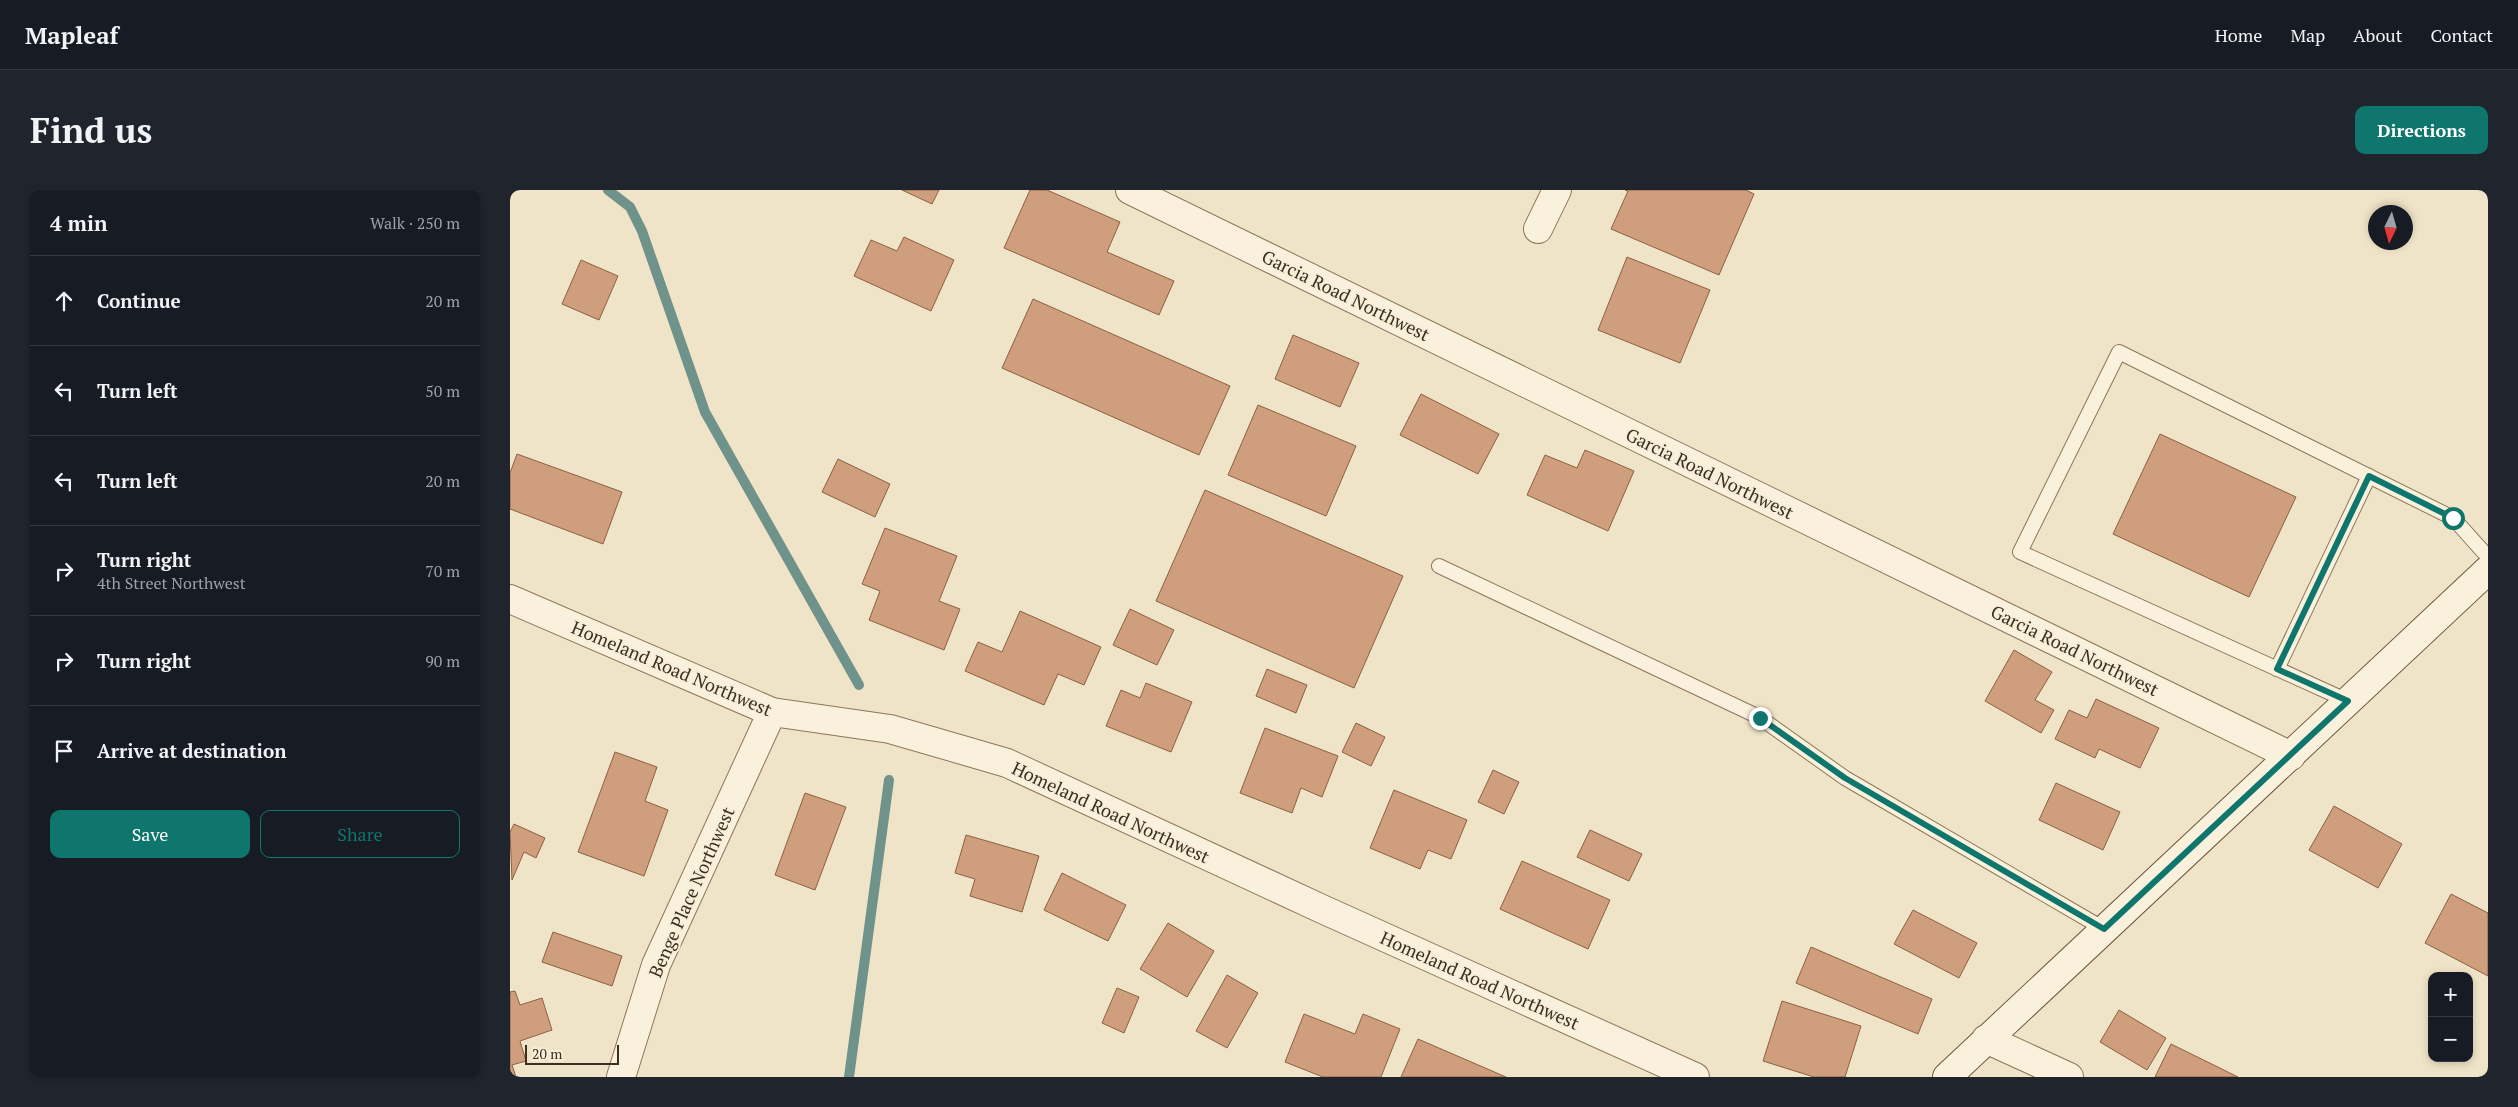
<!DOCTYPE html>
<html lang="en">
<head>
<meta charset="utf-8">
<style>
	:root { --surface:#171b24; --page:#20242c; --text:#f1f3f6; --muted:#9ea1a6; --line:#363941; --accent:#0f766e }
	body { margin:0; font-family:"PT Serif",serif; background:var(--page); color:var(--text) }
	.controls { position:absolute; right:15px; bottom:15px; display:grid; overflow:hidden; border-radius:10px; box-shadow:0 2px 8px #0003 }
	.controls button { width:45px; height:45px; display:grid; place-items:center; padding:0; border:0; border-bottom:1px solid var(--line); background:var(--surface); color:var(--text); font:25px sans-serif }
	.compass { position:absolute; left:1858px; top:15px; width:45px; height:45px; border-radius:50%; background:var(--surface); box-shadow:0 2px 8px #0003; rotate:185deg }
	.scale { position:absolute; left:15px; bottom:12px; width:94px; box-sizing:border-box; padding-left:5px; border:2px solid #3d2e20; border-top:0; font-size:14px; line-height:18px; white-space:nowrap; color:#3d2e20; -webkit-text-stroke:4px #f7eed8; paint-order:stroke }
	.stop { position:absolute; width:15px; height:15px; margin:-11px; border:4px solid #0f766e; border-radius:50%; background:#fff }
	.stop.end { background:#0f766e; border-color:#fff; box-shadow:0 1px 5px #0008 }
	.list { margin:0; padding:0; list-style:none }
	h2 { display:flex; justify-content:space-between; align-items:center; height:65px; margin:0; padding:0 20px; font-size:21px }
	h2 small { font-size:16px; font-weight:400; color:var(--muted) }
	.list li { display:grid; grid-template-columns:32px 1fr auto; gap:15px; align-items:center; box-sizing:border-box; height:90px; padding:0 20px; border-top:1px solid var(--line) }
	.list b { display:block; font-size:19px; white-space:nowrap }
	.list p { margin:0; font-size:16px; white-space:nowrap; color:var(--muted) }
	.list em { font-size:16px; font-style:normal; color:var(--muted) }
	.actions { display:flex; gap:10px; padding:15px 20px }
	.actions a { flex:1; padding:11px 0; border:1px solid var(--accent); border-radius:10px; text-align:center; font-size:18px; color:var(--accent) }
	.actions .main { background:var(--accent); color:#fff }
	.icon { flex:none; width:28px; height:28px; fill:none; stroke:currentColor; stroke-width:2; stroke-linecap:round; stroke-linejoin:round }
	.map { position:relative; flex:none; width:1978px; height:887px; overflow:hidden; border-radius:10px }
	header { display:flex; align-items:center; gap:30px; box-sizing:border-box; height:70px; padding:0 25px; background:var(--surface); border-bottom:1px solid var(--line) }
	header strong { font-size:24px }
	nav { display:flex; gap:28px; margin-inline-start:auto; font-size:18px }
	.intro { display:flex; align-items:center; justify-content:space-between; box-sizing:border-box; height:120px; padding:0 30px }
	h1 { margin:0; font-size:35px }
	.button { padding:12px 22px; border-radius:10px; background:var(--accent); color:#fff; font-size:18px; font-weight:700 }
	main { display:flex; gap:30px; padding:0 30px }
	aside { flex:1; background:var(--surface); border-radius:10px; box-shadow:0 2px 8px #0003 }
	.map>svg:first-child { display:block }
	.lines { fill:none; stroke-linecap:round; stroke-linejoin:round }
	.stream { stroke:#6f938a; stroke-width:10 }
	.building { fill:#cf9f7d; stroke:#8d5f41 }
	.service-casing { stroke:#8d765c; stroke-width:16 }
	.minor-casing { stroke:#8d765c; stroke-width:30 }
	.secondary-casing { stroke:#6f573f; stroke-width:30 }
	.service { stroke:#faf1dc; stroke-width:14 }
	.minor { stroke:#faf1dc; stroke-width:28 }
	.secondary { stroke:#faf1dc; stroke-width:28 }
	.route { stroke:#0f766e; stroke-width:6 }
	.labels { text-anchor:middle; dominant-baseline:central; stroke-width:4; stroke-linejoin:round; paint-order:stroke }
	.street-label { font-size:18px; fill:#3d2e20; stroke:#f7eed8 }
</style>
</head>
<body>
<header>
<strong>Mapleaf</strong>
<nav><a>Home</a><a>Map</a><a>About</a><a>Contact</a></nav>
</header>
<div class="intro"><h1>Find us</h1><a class="button">Directions</a></div>
<main>
<aside>
<h2>4 min<small>Walk · 250 m</small></h2>
<ul class="list">
<li><svg class="icon" aria-label="ahead" viewBox="0 0 24 24"><path d="M12 20V5M6 11l6-6 6 6"/></svg><div><b>Continue</b></div><em>20 m</em></li>
<li><svg class="icon" aria-label="left" viewBox="0 0 24 24"><path d="M17 20v-9H6M10 6l-5 5 5 5"/></svg><div><b>Turn left</b></div><em>50 m</em></li>
<li><svg class="icon" aria-label="left" viewBox="0 0 24 24"><path d="M17 20v-9H6M10 6l-5 5 5 5"/></svg><div><b>Turn left</b></div><em>20 m</em></li>
<li><svg class="icon" aria-label="right" viewBox="0 0 24 24"><path d="M7 20v-9h11M14 6l5 5-5 5"/></svg><div><b>Turn right</b><p>4th Street Northwest</p></div><em>70 m</em></li>
<li><svg class="icon" aria-label="right" viewBox="0 0 24 24"><path d="M7 20v-9h11M14 6l5 5-5 5"/></svg><div><b>Turn right</b></div><em>90 m</em></li>
<li><svg class="icon" aria-label="arrive" viewBox="0 0 24 24"><path d="M6 21V4h12l-3 4 3 4H6"/></svg><div><b>Arrive at destination</b></div></li>
</ul>
<div class="actions"><a class="main">Save</a><a>Share</a></div>
</aside>
<div class="map">
<svg width="1978" height="887" viewBox="0 0 1978 887">
	<rect width="100%" height="100%" fill="#f0e4c8"/>
	<g class="lines">
		<g class="stream">
			<polyline points="98,0 120,17 132,41 195,222 349,495"/>
			<polyline points="339,887 379,590"/>
		</g>
	</g>
	<g class="building">
		<polygon points="392,0 429,0 422,14"/>
		<polygon points="520,0 537,0 610,32 597,62 664,91 649,125 494,58"/>
		<polygon points="1115,0 1236,0 1244,4 1209,85 1101,39 1118,1"/>
		<polygon points="394,47 444,70 421,121 344,86 361,50 387,61"/>
		<polygon points="1117,67 1200,100 1170,173 1088,140"/>
		<polygon points="71,70 108,86 89,130 52,114"/>
		<polygon points="523,109 720,196 689,265 492,178"/>
		<polygon points="783,145 849,173 830,217 765,189"/>
		<polygon points="911,204 989,244 968,284 890,245"/>
		<polygon points="748,215 846,256 816,326 718,285"/>
		<polygon points="1650,244 1786,307 1739,407 1603,344"/>
		<polygon points="1075,260 1124,281 1098,341 1017,305 1035,265 1067,278"/>
		<polygon points="7,264 112,302 93,354 0,319 0,283"/>
		<polygon points="328,269 380,294 365,327 312,302"/>
		<polygon points="695,300 893,386 844,498 646,411"/>
		<polygon points="375,338 447,366 429,411 450,419 434,460 359,430 370,401 352,394"/>
		<polygon points="620,419 664,440 647,475 603,455"/>
		<polygon points="510,421 591,457 574,495 548,484 534,515 455,481 468,452 492,462"/>
		<polygon points="1504,460 1542,482 1525,510 1544,520 1531,543 1475,511"/>
		<polygon points="757,479 797,495 786,523 746,506"/>
		<polygon points="636,493 682,512 661,562 596,536 611,500 630,508"/>
		<polygon points="1586,509 1649,538 1630,578 1589,559 1585,568 1545,549 1559,520 1577,528"/>
		<polygon points="846,533 875,547 861,576 832,562"/>
		<polygon points="755,538 828,566 812,607 791,598 782,623 730,603"/>
		<polygon points="105,562 147,577 135,611 158,620 134,686 68,662"/>
		<polygon points="983,580 1009,592 994,624 968,612"/>
		<polygon points="1546,593 1610,622 1593,660 1529,630"/>
		<polygon points="884,600 957,630 941,669 918,660 910,679 860,658"/>
		<polygon points="295,603 336,617 305,700 265,685"/>
		<polygon points="1824,616 1892,654 1868,698 1799,660"/>
		<polygon points="4,634 35,648 26,668 14,662 2,690 0,642"/>
		<polygon points="1080,640 1132,664 1119,691 1067,667"/>
		<polygon points="456,645 529,666 512,722 460,706 465,689 445,683"/>
		<polygon points="1012,671 1100,710 1078,759 990,719"/>
		<polygon points="552,683 616,715 598,751 534,720"/>
		<polygon points="1941,704 1978,723 1978,786 1915,753"/>
		<polygon points="1403,720 1467,753 1449,788 1384,754"/>
		<polygon points="658,733 704,761 677,807 630,779"/>
		<polygon points="43,742 112,766 102,796 32,772"/>
		<polygon points="1301,757 1422,809 1408,844 1286,793"/>
		<polygon points="717,785 748,803 717,858 686,841"/>
		<polygon points="607,798 629,807 614,843 592,833"/>
		<polygon points="5,801 10,815 32,808 42,840 10,851 16,871 2,875 6,887 0,887 0,802"/>
		<polygon points="1272,811 1351,836 1335,887 1304,887 1253,871"/>
		<polygon points="1609,820 1656,848 1637,880 1590,852"/>
		<polygon points="794,824 845,844 853,824 890,839 871,887 813,887 775,872"/>
		<polygon points="908,849 996,887 891,887"/>
		<polygon points="1661,854 1728,887 1645,887"/>
	</g>
	<g class="lines">
		<g class="service-casing">
			<g id="service">
				<polyline points="929,376 1249,527 1335,588 1594,739"/>
				<polyline points="1767,479 1859,286"/>
				<polyline points="1838,511 1510,362 1609,162 1943,328 1978,367"/>
			</g>
		</g>
		<g class="minor-casing">
			<g id="minor">
				<polyline points="620,0 1781,566"/>
				<polyline points="1028,39 1047,0"/>
				<polyline points="0,409 262,522 380,539 497,573 812,719 1185,887"/>
				<polyline points="1476,849 1559,887"/>
				<polyline points="111,887 146,775 262,522"/>
			</g>
		</g>
		<g class="secondary-casing">
			<polyline id="secondary" points="1437,887 1978,380"/>
		</g>
		<use href="#service" class="service"/>
		<use href="#minor" class="minor"/>
		<use href="#secondary" class="secondary"/>
	</g>
	<g class="lines">
		<polyline class="route" points="1250,528 1335,588 1594,739 1838,511 1767,479 1859,286 1943,328"/>
	</g>
	<g class="labels">
		<g class="street-label">
			<text transform="translate(836 105) rotate(26)">Garcia Road Northwest</text>
			<text transform="translate(1200 283) rotate(26)">Garcia Road Northwest</text>
			<text transform="translate(1565 460) rotate(26)">Garcia Road Northwest</text>
			<text transform="translate(162 478) rotate(23)">Homeland Road Northwest</text>
			<text transform="translate(601 622) rotate(25)">Homeland Road Northwest</text>
			<text transform="translate(181 702) rotate(-66)">Benge Place Northwest</text>
			<text transform="translate(970 790) rotate(24)">Homeland Road Northwest</text>
		</g>
	</g>
</svg>
<div class="controls">
<button>+</button>
<button>−</button>
</div>
<svg class="compass" viewBox="-18 -18 36 36"><path d="M0-13l5 13h-10z" fill="#e53935"/><path d="M0 13l5-13h-10z" fill="#9ea1a6"/></svg>
<div class="scale">20 m</div>
<div class="stop" style="left:1943px;top:328px"></div>
<div class="stop end" style="left:1250px;top:528px"></div>
</div>
</main>
</body>
</html>
